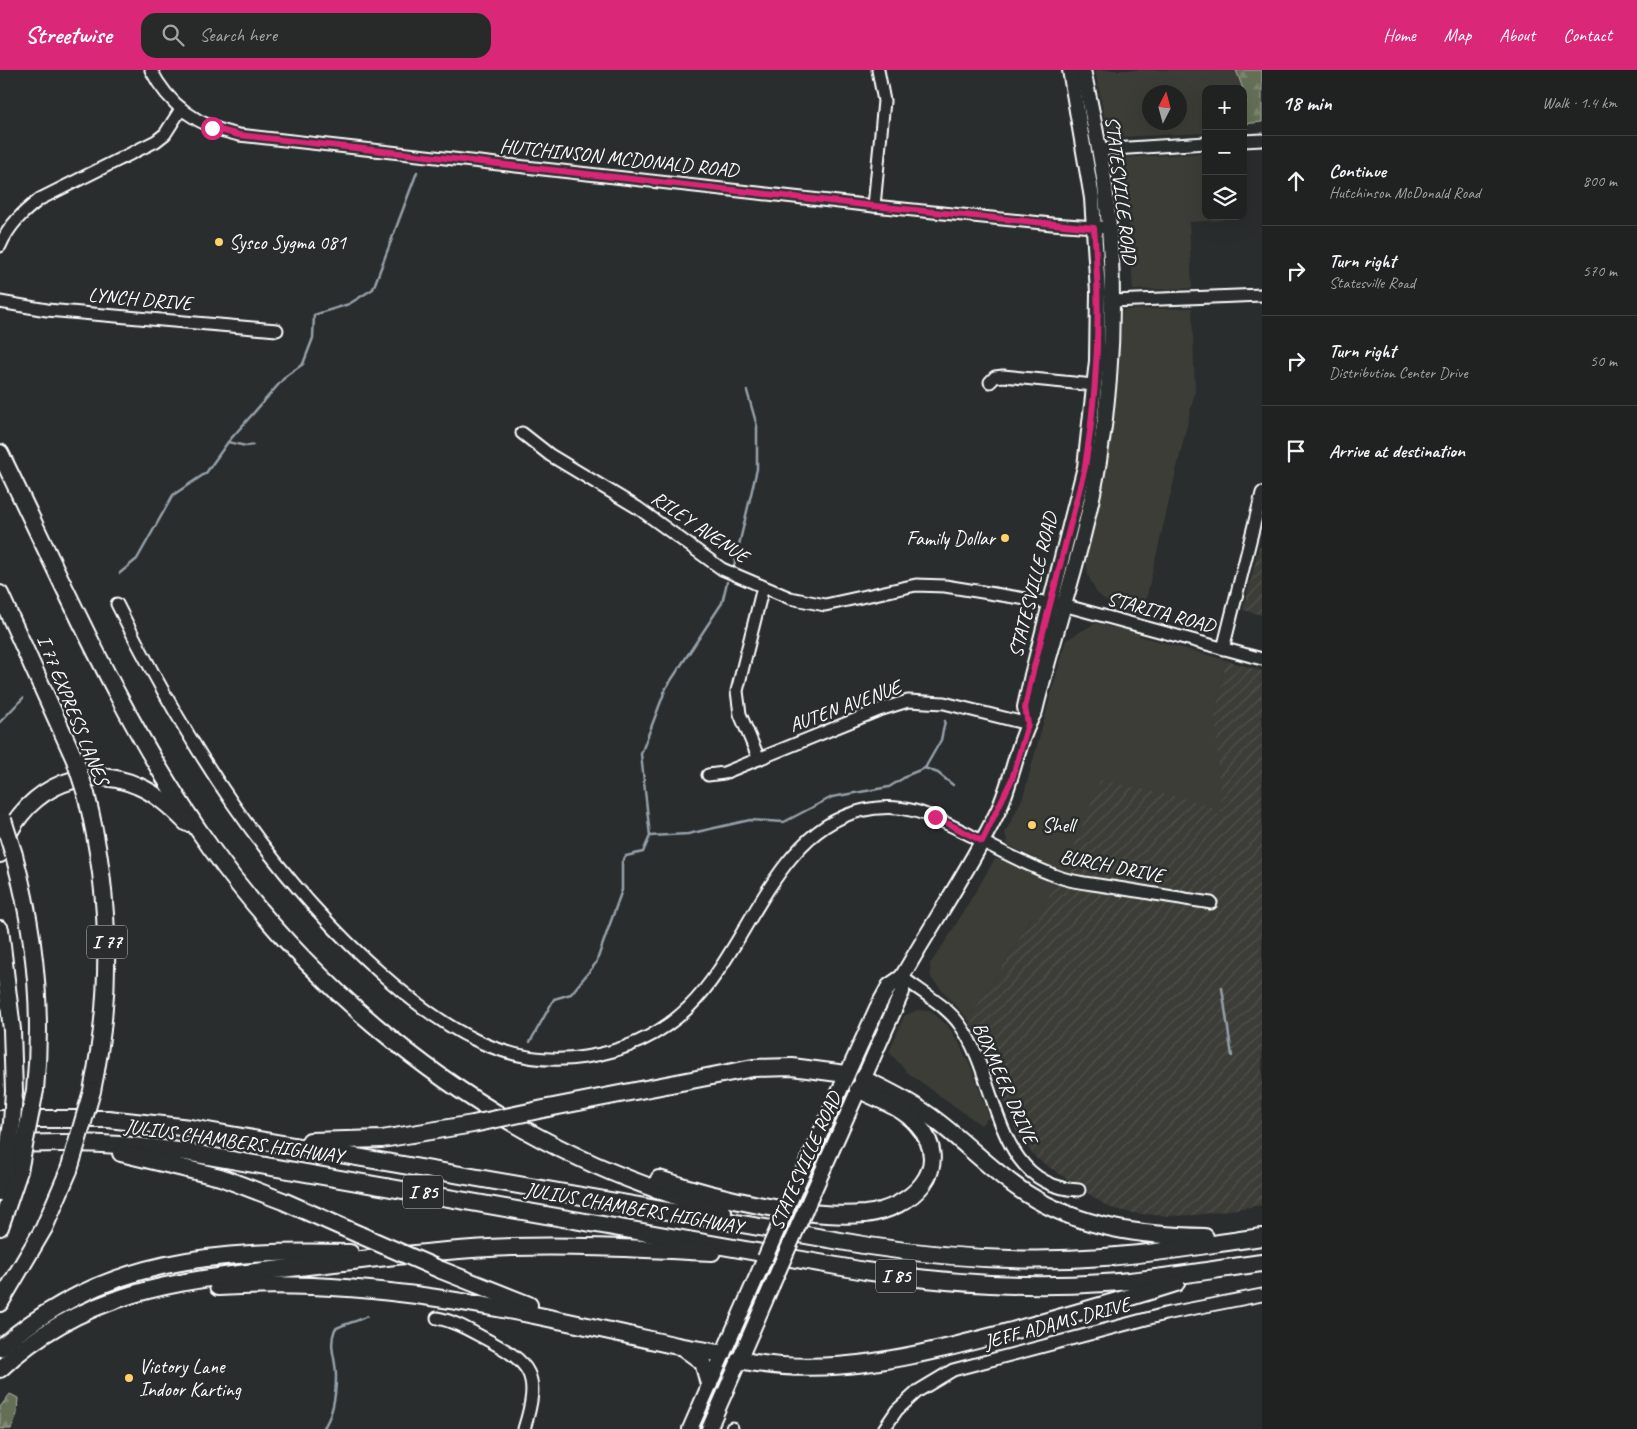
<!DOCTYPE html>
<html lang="en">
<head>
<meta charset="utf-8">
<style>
	:root { --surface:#202222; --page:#282a2a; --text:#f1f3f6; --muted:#a2a4a5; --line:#3d3f40; --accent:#db2777 }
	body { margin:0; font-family:Caveat,sans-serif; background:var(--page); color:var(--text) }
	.controls { position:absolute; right:15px; top:15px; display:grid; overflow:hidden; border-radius:10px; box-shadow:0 5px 20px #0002 }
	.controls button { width:45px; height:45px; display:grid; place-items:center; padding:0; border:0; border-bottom:1px solid var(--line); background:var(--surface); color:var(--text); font:25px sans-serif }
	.compass { position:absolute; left:1142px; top:15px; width:45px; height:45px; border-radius:50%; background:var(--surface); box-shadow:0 5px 20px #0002; rotate:6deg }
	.stop { position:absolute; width:15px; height:15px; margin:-11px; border:4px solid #db2777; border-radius:50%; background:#fff }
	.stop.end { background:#db2777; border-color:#fff; box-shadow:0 1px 5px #0008 }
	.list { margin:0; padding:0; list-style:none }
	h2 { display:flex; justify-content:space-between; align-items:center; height:65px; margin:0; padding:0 20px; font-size:21px }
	h2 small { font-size:16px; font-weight:400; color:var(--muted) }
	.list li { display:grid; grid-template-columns:32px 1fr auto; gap:15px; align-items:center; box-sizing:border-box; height:90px; padding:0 20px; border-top:1px solid var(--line) }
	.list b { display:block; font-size:19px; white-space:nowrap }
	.list p { margin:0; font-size:16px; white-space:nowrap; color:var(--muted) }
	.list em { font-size:16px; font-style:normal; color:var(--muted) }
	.icon { flex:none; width:28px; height:28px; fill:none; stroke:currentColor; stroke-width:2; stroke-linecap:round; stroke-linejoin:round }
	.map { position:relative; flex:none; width:1262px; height:1359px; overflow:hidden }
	header { display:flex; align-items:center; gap:30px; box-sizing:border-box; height:70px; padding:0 25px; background:var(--accent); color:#fff }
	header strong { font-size:24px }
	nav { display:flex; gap:28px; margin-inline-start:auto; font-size:18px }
	.search { width:350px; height:45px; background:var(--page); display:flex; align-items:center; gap:12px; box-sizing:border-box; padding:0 18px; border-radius:15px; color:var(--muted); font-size:19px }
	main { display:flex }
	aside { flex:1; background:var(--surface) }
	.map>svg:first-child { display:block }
	.built { fill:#3d3c38; fill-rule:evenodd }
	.industrial { fill:url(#industrial-furrows) }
	.forest { fill:url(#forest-firs); stroke:#b2b7aa }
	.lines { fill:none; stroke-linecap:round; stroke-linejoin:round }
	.stream { stroke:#94a1a9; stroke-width:2.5 }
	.minor-casing { stroke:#fff; stroke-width:15 }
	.major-casing { stroke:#fff; stroke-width:18 }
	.highway-casing { stroke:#fff; stroke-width:20 }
	.minor { stroke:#2a2d2e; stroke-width:11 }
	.major { stroke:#2a2d2e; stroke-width:14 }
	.highway { stroke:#2a2d2e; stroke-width:16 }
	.major-bridge-casing { stroke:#fff; stroke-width:18; stroke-linecap:butt }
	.highway-bridge-casing { stroke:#fff; stroke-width:20; stroke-linecap:butt }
	.major-bridge { stroke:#2a2d2e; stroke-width:14 }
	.highway-bridge { stroke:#2a2d2e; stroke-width:16 }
	.route { stroke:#db2777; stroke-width:6 }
	.poi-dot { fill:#ffd166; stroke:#2a2d2e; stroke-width:2 }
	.labels { text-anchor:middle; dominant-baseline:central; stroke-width:5; stroke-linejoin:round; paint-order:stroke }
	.shield { fill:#2a2d2e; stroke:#bfc0c0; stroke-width:1 }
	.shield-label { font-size:19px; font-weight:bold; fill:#fff }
	.street-label { font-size:20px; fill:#fff; stroke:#2a2d2e }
	.poi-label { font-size:20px; fill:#fff; stroke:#2a2d2e; text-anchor:start }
</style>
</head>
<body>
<header>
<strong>Streetwise</strong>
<div class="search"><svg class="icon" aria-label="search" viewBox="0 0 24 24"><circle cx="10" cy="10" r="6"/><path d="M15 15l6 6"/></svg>Search here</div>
<nav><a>Home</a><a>Map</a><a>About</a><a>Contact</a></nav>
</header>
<main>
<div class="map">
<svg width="1262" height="1359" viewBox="0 0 1262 1359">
	<defs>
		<pattern id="industrial-furrows" width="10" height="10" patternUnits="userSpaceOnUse" patternTransform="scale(1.25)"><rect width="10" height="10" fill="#3d3c38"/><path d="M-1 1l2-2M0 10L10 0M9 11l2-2" fill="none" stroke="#50504c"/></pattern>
		<pattern id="forest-firs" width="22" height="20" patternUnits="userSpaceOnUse" patternTransform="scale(1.25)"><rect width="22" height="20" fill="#646f56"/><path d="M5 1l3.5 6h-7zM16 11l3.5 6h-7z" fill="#7b856f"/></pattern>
	</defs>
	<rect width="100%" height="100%" fill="#2a2d2e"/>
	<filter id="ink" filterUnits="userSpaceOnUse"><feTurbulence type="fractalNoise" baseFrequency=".02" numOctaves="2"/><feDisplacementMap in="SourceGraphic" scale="10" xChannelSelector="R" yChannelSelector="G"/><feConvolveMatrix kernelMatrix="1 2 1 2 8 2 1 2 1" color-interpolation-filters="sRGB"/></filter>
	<g filter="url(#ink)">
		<g class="built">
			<path d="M1095,0H1236L1242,19H1206V63L1117,67L1107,59ZM1150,22H1180V52H1150Z"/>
			<polygon points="1206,83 1206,146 1223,146 1223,150 1189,152 1192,218 1133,220 1129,156 1117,88"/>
			<polygon points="1192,238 1195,321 1142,546 1113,537 1096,522 1088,505 1086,487 1119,307 1122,240"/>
			<polygon points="1096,553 1114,558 1115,555 1139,562 1139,566 1226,590 1215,645 1222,749 1101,710 1064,802 1008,775 1005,763 1023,727 1066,570"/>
			<polygon points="995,789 1013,792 1055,814 1037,852 1030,848 1003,896 968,949 931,908 930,894 949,866"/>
			<polygon points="917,940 930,941 947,955 958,971 973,1002 989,1047 981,1055 907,1002 889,982 904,946"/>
		</g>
		<g class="industrial">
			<polygon points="1259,477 1262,478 1262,545 1243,540"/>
			<polygon points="1226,590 1262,601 1262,1135 1197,1145 1167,1146 1131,1143 1108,1137 1036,1088 1017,1065 986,984 968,949 1003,896 1031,847 1037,851 1055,814 1064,802 1100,710 1209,734 1221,748 1215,645"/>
		</g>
		<g class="forest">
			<polygon points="1236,0 1262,0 1262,52 1243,54 1243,19"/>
			<polygon points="10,1324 18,1328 17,1344 11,1359 0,1359 0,1337"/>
		</g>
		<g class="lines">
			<g class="stream">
				<polyline points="228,372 246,376 253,375"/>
				<polyline points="734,496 757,399 757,356 747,321"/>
				<polyline points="120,503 137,489 173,425 206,403 228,372 286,306 303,294 313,268 314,245 349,234 373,219 417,102"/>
				<polyline points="0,652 23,628"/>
				<polyline points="925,698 938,703 953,715"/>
				<polyline points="650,766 688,764 750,750 784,752 832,727 889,717 910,704 925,698 941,670 945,651"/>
				<polyline points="1222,918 1232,986"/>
				<polyline points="530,972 554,929 571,924 596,893 622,820 622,792 626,786 643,782 650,766 641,684 666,618 722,533 727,512"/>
				<path d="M323,1359C333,1345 336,1323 336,1306C336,1287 328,1277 335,1259C345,1253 357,1252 367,1246"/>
			</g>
			<g class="minor-casing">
				<g id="minor">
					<path d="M151,0C169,36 200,57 239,65L874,136L1052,154L1109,158"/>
					<polyline points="1243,71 1262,70"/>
					<polyline points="1098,80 1206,73"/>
					<polyline points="874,136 884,31 878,0"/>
					<path d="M0,176C9,155 23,142 40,129L156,71L165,64L181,39"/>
					<polyline points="1112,231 1262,225"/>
					<polyline points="0,232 47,240 277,260"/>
					<polyline points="990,312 995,307 1003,306 1094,315"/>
					<polyline points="522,363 550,385 638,438 722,499 790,528 825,535 916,515 945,516 1063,535 1262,589"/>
					<path d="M117,534C187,673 267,804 385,907C442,957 506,1000 585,987C624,981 660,965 688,938C748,880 774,762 860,741C905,730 932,746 970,765C998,780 1032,798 1062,808C1077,813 1095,814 1111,817C1145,822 1178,828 1211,833"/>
					<polyline points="1223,579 1262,423"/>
					<polyline points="759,689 740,644 737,621 763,517"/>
					<polyline points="708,705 724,703 879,640 908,631 944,633 1028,654"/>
					<path d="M902,907C921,922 946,935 960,955C1000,1010 993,1117 1079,1120"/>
					<path d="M437,1248C454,1251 469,1260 484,1268C532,1293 541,1305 524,1359"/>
					<polyline points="732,1358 732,1359"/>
					<polyline points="884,1359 897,1340 918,1321 953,1300 1165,1244 1262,1225"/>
				</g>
			</g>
			<g class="major-casing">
				<g id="major">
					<polyline points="1028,654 1025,637 1032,605 1085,397 1097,291 1098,222 1092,128 1070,0"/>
					<path d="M796,1117L877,938L889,916L902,907C933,852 970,799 998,741C1013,709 1017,672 1035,641C1055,558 1085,476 1099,391C1114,300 1116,207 1105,116C1100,77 1091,38 1083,0"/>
					<polyline points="814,1120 902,922 902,907"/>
					<polyline points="690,1359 765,1188"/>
					<polyline points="709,1359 772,1215"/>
				</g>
			</g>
			<g class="highway-casing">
				<g id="highway">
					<path d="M0,383C65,516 124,657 211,778C303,907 436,1021 580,1088C626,1110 675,1126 723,1142"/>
					<polyline points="0,524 75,690"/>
					<path d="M86,724C111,823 113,921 92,1021"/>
					<path d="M0,784C18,725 78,689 138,716C157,724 172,738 187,753"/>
					<path d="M14,785C35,863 43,940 35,1020"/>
					<polyline points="0,859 12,960 14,1021"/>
					<path d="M863,1009C889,1021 915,1034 938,1052C968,1075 994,1103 1027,1124C1081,1158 1142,1166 1205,1167"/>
					<polyline points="548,1038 753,998 792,997 846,1004"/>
					<path d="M0,1049H108L190,1058L869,1176C947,1188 1025,1193 1104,1187C1157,1184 1209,1174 1262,1167"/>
					<polyline points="310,1071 382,1069 473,1054"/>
					<path d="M0,1075C62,1071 125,1073 186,1082L865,1201C944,1213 1023,1219 1104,1213C1157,1210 1209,1200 1262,1193"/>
					<polyline points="121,1083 220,1107 283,1131 360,1165"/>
					<path d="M659,1109C717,1128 804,1149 865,1144C911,1139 956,1098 917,1054C902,1037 878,1029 858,1019"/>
					<polyline points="0,1122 5,1102"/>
					<polyline points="0,1157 19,1101"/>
					<polyline points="441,1200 529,1235"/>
					<path d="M218,1217C378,1207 523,1242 678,1276C693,1279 708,1281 722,1284"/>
					<polyline points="0,1233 44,1158 69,1100"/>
					<path d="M0,1278C103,1187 219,1180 350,1183"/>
					<polyline points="685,1279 703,1292 709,1314"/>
					<path d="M739,1290C831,1309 920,1285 1008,1262C1065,1246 1120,1231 1176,1213"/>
					<path d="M0,1299C90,1213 200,1209 316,1195C381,1188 446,1179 512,1177C579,1175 646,1179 712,1182"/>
				</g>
			</g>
			<use href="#minor" class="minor"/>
			<use href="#major" class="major"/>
			<use href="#highway" class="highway"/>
			<g class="major-bridge-casing">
				<g id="major-bridge">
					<polyline points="765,1188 796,1117"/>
					<polyline points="772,1215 814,1120"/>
				</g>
			</g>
			<g class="highway-bridge-casing">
				<g id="highway-bridge">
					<polyline points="75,690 86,724"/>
					<polyline points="3,750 14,785"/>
					<polyline points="473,1054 548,1038"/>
					<polyline points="69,1100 92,1021"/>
					<polyline points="19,1101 35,1020"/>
					<polyline points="5,1102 12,1053 14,1021"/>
					<polyline points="360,1165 441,1200"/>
				</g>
			</g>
			<use href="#major-bridge" class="major-bridge"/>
			<use href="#highway-bridge" class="highway-bridge"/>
		</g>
	</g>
	<g class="lines" filter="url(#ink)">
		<path class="route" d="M212,58L239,65L874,136L1094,158C1101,238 1098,317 1085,397L1032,605L1025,638L1028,654L1012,709L982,771L935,747"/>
	</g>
	<g class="poi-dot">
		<circle cx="219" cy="172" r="5"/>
		<circle cx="1005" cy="468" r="5"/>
		<circle cx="1032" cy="755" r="5"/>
		<circle cx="129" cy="1308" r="5"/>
	</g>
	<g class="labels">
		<g class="shield">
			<rect x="87" y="855.5" width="40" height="33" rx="4"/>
			<rect x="403" y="1105.5" width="40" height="33" rx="4"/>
			<rect x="876" y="1189.5" width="40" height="33" rx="4"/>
		</g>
		<g class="shield-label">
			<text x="107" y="872">I 77</text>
			<text x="423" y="1122">I 85</text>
			<text x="896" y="1206">I 85</text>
		</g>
		<g class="street-label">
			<text transform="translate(619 88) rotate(6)">HUTCHINSON MCDONALD ROAD</text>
			<text transform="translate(1121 120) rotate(83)">STATESVILLE ROAD</text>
			<text transform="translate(140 229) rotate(5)">LYNCH DRIVE</text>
			<text transform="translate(700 457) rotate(34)">RILEY AVENUE</text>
			<text transform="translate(1033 515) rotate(-76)">STATESVILLE ROAD</text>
			<text transform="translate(1161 542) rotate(15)">STARITA ROAD</text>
			<text transform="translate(845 636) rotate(-20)">AUTEN AVENUE</text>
			<text transform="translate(73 640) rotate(68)">I 77 EXPRESS LANES</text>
			<text transform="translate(1112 796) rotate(11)">BURCH DRIVE</text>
			<text transform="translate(1005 1013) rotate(66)">BOXMEER DRIVE</text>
			<text transform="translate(234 1071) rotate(8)">JULIUS CHAMBERS HIGHWAY</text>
			<text transform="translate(805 1091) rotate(-66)">STATESVILLE ROAD</text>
			<text transform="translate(634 1138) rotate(10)">JULIUS CHAMBERS HIGHWAY</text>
			<text transform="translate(1057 1253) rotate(-15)">JEFF ADAMS DRIVE</text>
		</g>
		<g class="poi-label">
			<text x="229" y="172">Sysco Sygma 081</text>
			<text x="995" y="468" text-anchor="end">Family Dollar</text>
			<text x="1042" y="755">Shell</text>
			<text x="139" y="1296">Victory Lane<tspan x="139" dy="23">Indoor Karting</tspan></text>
		</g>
	</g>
</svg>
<div class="controls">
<button>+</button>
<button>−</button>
<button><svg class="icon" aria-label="layers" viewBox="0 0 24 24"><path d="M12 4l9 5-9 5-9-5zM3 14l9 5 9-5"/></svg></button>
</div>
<svg class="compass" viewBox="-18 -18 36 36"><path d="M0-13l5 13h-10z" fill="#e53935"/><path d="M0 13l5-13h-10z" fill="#a2a4a5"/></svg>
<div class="stop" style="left:212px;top:58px"></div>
<div class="stop end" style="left:935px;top:747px"></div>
</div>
<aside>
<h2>18 min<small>Walk · 1.4 km</small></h2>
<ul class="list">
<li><svg class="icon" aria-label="ahead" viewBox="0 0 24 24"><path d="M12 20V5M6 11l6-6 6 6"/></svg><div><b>Continue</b><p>Hutchinson McDonald Road</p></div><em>800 m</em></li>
<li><svg class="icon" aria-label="right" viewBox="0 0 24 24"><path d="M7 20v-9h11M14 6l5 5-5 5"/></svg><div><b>Turn right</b><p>Statesville Road</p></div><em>570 m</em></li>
<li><svg class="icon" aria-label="right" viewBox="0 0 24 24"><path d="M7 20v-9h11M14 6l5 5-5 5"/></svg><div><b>Turn right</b><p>Distribution Center Drive</p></div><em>50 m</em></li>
<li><svg class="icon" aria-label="arrive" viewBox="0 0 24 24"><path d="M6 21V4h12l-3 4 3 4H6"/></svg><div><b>Arrive at destination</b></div></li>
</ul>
</aside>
</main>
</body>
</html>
